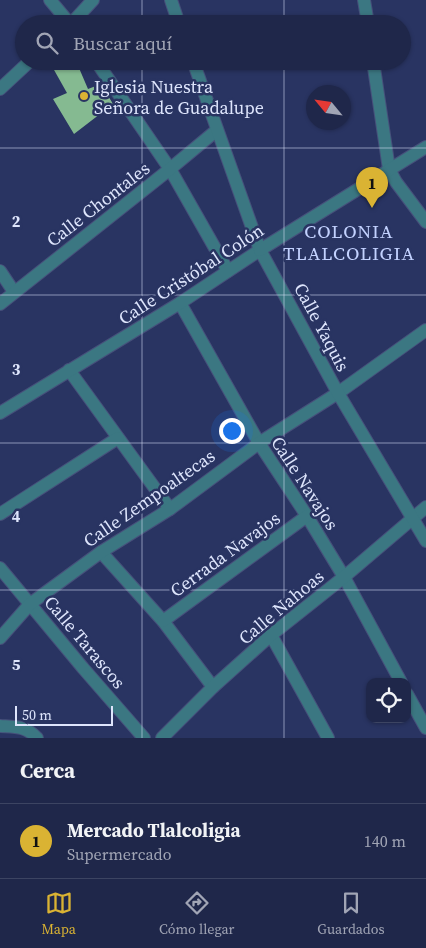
<!DOCTYPE html>
<html lang="es">
<head>
<meta charset="utf-8">
<style>
	:root { --surface:#1f274a; --page:#2c3354; --text:#f1f3f6; --muted:#a1a5b5; --line:#3c4462; --accent:#dab333 }
	body { margin:0; font-family:"Source Serif 4",serif; background:var(--page); color:var(--text) }
	.controls { position:absolute; right:15px; bottom:15px; display:grid; overflow:hidden; border-radius:10px; box-shadow:0 1px 4px #0004 }
	.controls button { width:45px; height:45px; display:grid; place-items:center; padding:0; border:0; border-bottom:1px solid var(--line); background:var(--surface); color:var(--text); font:25px sans-serif }
	.compass { position:absolute; left:306px; top:85px; width:45px; height:45px; border-radius:50%; background:var(--surface); box-shadow:0 1px 4px #0004; rotate:299deg }
	.scale { position:absolute; left:15px; bottom:12px; width:98px; box-sizing:border-box; padding-left:5px; border:2px solid #dee5fc; border-top:0; font-size:14px; line-height:18px; white-space:nowrap; color:#dee5fc; -webkit-text-stroke:4px #293462; paint-order:stroke }
	.you { position:absolute; left:231px; top:430px; width:18px; height:18px; margin:-12px; border:4px solid #fff; border-radius:50%; background:#1a73e8; box-shadow:0 0 0 8px #1a73e833 }
	.badge { display:grid; place-items:center; width:32px; height:32px; border-radius:50%; background:var(--accent); color:#111; font-size:16px; font-weight:700 }
	.pin { position:absolute; translate:-50% -41px; filter:drop-shadow(0 1px 2px #0008) }
	.pin::after { content:''; position:absolute; top:26px; width:18px; height:15px; background:inherit; clip-path:polygon(0 0,100% 0,50% 100%) }
	.list { margin:0; padding:0; list-style:none }
	h2 { display:flex; justify-content:space-between; align-items:center; height:65px; margin:0; padding:0 20px; font-size:21px }
	h2 small { font-size:16px; font-weight:400; color:var(--muted) }
	.list li { display:grid; grid-template-columns:32px 1fr auto; gap:15px; align-items:center; box-sizing:border-box; height:75px; padding:0 20px; border-top:1px solid var(--line) }
	.list b { display:block; font-size:19px; white-space:nowrap }
	.list p { margin:0; font-size:16px; white-space:nowrap; color:var(--muted) }
	.list em { font-size:16px; font-style:normal; color:var(--muted) }
	.icon { flex:none; width:28px; height:28px; fill:none; stroke:currentColor; stroke-width:2; stroke-linecap:round; stroke-linejoin:round }
	.map { position:relative; flex:none; width:426px; height:738px; overflow:hidden }
	.search { position:absolute; background:var(--surface); box-shadow:0 1px 4px #0004; left:15px; right:15px; top:15px; height:55px; display:flex; align-items:center; gap:12px; box-sizing:border-box; padding:0 18px; border-radius:28px; color:var(--muted); font-size:19px }
	.sheet { height:140px; background:var(--surface) }
	nav { display:flex; justify-content:space-around; align-items:center; box-sizing:border-box; height:70px; border-top:1px solid var(--line); background:var(--surface); font-size:14px; color:var(--muted) }
	nav a { display:grid; justify-items:center; gap:2px }
	nav .on { color:var(--accent) }
	.map>svg:first-child { display:block }
	.building { fill:#85ba91 }
	.lines { fill:none; stroke-linecap:round; stroke-linejoin:round }
	.minor-casing { stroke:#46507b; stroke-width:14 }
	.tertiary-casing { stroke:#46507b; stroke-width:14 }
	.minor { stroke:#3b7782; stroke-width:12 }
	.tertiary { stroke:#3b7782; stroke-width:12 }
	.grid { fill:none; stroke:#dee5fc; stroke-width:1; stroke-opacity:0.55 }
	.poi-dot { fill:#dab333; stroke:#293462; stroke-width:2 }
	.labels { text-anchor:middle; dominant-baseline:central; stroke-width:5; stroke-linejoin:round; paint-order:stroke }
	.poi-label { font-size:18px; fill:#dee5fc; stroke:#293462; text-anchor:start }
	.street-label { font-size:18px; fill:#dee5fc; stroke:#293462 }
	.neighbourhood-label { font-size:19px; letter-spacing:1px; fill:#c3d2ff; stroke:#293462 }
	.grid-label { font-size:16px; text-anchor:middle; font-weight:bold; fill:#dee5fc; stroke:#293462; stroke-width:5; stroke-linejoin:round; paint-order:stroke }
</style>
</head>
<body>
<div class="map">
<svg width="426" height="738" viewBox="0 0 426 738">
	<rect width="100%" height="100%" fill="#293462"/>
	<polygon class="building" points="49,61 76,61 88,89 101,84 113,104 74,134 53,99 67,93"/>
	<g class="lines">
		<g class="minor-casing">
			<g id="minor">
				<polyline points="50,0 70,24"/>
				<polyline points="364,0 368,24"/>
				<polyline points="71,24 93,0"/>
				<polyline points="96,61 170,169 228,271"/>
				<polyline points="373,61 389,169"/>
				<polyline points="0,89 30,61"/>
				<polyline points="0,271 14,292"/>
				<polyline points="180,303 259,443 307,516 344,577 401,682"/>
				<polyline points="0,304 170,169 217,130"/>
				<polyline points="69,370 170,509"/>
				<polyline points="0,413 180,303 260,250"/>
				<polyline points="0,514 118,438"/>
				<polyline points="101,552 163,621 213,687"/>
				<polyline points="0,568 83,668 144,738"/>
				<polyline points="163,621 307,516"/>
				<polyline points="271,635 328,738"/>
				<polyline points="0,638 30,604 101,552 170,509 259,443 338,393 426,330"/>
				<polyline points="407,694 426,728"/>
				<path d="M0,726C16,727 26,726 37,738"/>
				<polyline points="162,738 213,687 271,635 344,577 426,507"/>
			</g>
		</g>
		<g class="tertiary-casing">
			<g id="tertiary">
				<polyline points="171,0 179,24"/>
				<polyline points="193,61 260,250 338,393 426,541"/>
				<polyline points="389,169 396,182 426,222"/>
				<polyline points="260,250 426,147"/>
			</g>
		</g>
		<use href="#minor" class="minor"/>
		<use href="#tertiary" class="tertiary"/>
	</g>
	<path class="grid" d="M142,0V24M284,0V24M142,61V738M284,61V738M0,148H426M0,295H426M0,443H426M0,590H426"/>
	<circle class="poi-dot" cx="84" cy="96" r="5"/>
	<g class="labels">
		<g class="poi-label">
			<text x="94" y="86">Iglesia Nuestra<tspan x="94" dy="21">Señora de Guadalupe</tspan></text>
		</g>
		<g class="street-label">
			<text transform="translate(98 204) rotate(-38)">Calle Chontales</text>
			<text transform="translate(191 274) rotate(-33)">Calle Cristóbal Colón</text>
			<text transform="translate(322 327) rotate(62)">Calle Yaquis</text>
			<text transform="translate(305 483) rotate(57)">Calle Navajos</text>
			<text transform="translate(149 498) rotate(-35)">Calle Zempoaltecas</text>
			<text transform="translate(225 554) rotate(-36)">Cerrada Navajos</text>
			<text transform="translate(281 607) rotate(-40)">Calle Nahoas</text>
			<text transform="translate(85 642) rotate(50)">Calle Tarascos</text>
		</g>
		<g class="neighbourhood-label">
			<text x="349" y="231">COLONIA<tspan x="349" dy="22">TLALCOLIGIA</tspan></text>
		</g>
	</g>
	<g class="grid-label">
		<text x="16" y="227">2</text>
		<text x="16" y="375">3</text>
		<text x="16" y="522">4</text>
		<text x="16" y="670">5</text>
	</g>
</svg>
<div class="controls">
<button><svg class="icon" aria-label="locate" viewBox="0 0 24 24"><circle cx="12" cy="12" r="6"/><path d="M12 2v4M12 18v4M2 12h4M18 12h4"/></svg></button>
</div>
<svg class="compass" viewBox="-18 -18 36 36"><path d="M0-13l5 13h-10z" fill="#e53935"/><path d="M0 13l5-13h-10z" fill="#a1a5b5"/></svg>
<div class="scale">50 m</div>
<div class="you"></div>
<div class="pin badge" style="left:372px;top:208px">1</div>
<div class="search"><svg class="icon" aria-label="search" viewBox="0 0 24 24"><circle cx="10" cy="10" r="6"/><path d="M15 15l6 6"/></svg>Buscar aquí</div>
</div>
<section class="sheet">
<h2>Cerca<small></small></h2>
<ul class="list">
<li><span class="badge">1</span><div><b>Mercado Tlalcoligia</b><p>Supermercado</p></div><em>140 m</em></li>
</ul>
</section>
<nav>
<a class="on"><svg class="icon" aria-label="map" viewBox="0 0 24 24"><path d="M3 6l6-2 6 2 6-2v14l-6 2-6-2-6 2zM9 4v14M15 6v14"/></svg>Mapa</a>
<a><svg class="icon" aria-label="directions" viewBox="0 0 24 24"><path d="M12 3l9 9-9 9-9-9zM9 14v-3h6M13 9l2 2-2 2"/></svg>Cómo llegar</a>
<a><svg class="icon" aria-label="saved" viewBox="0 0 24 24"><path d="M7 4h10v16l-5-4-5 4z"/></svg>Guardados</a>
</nav>
</body>
</html>
